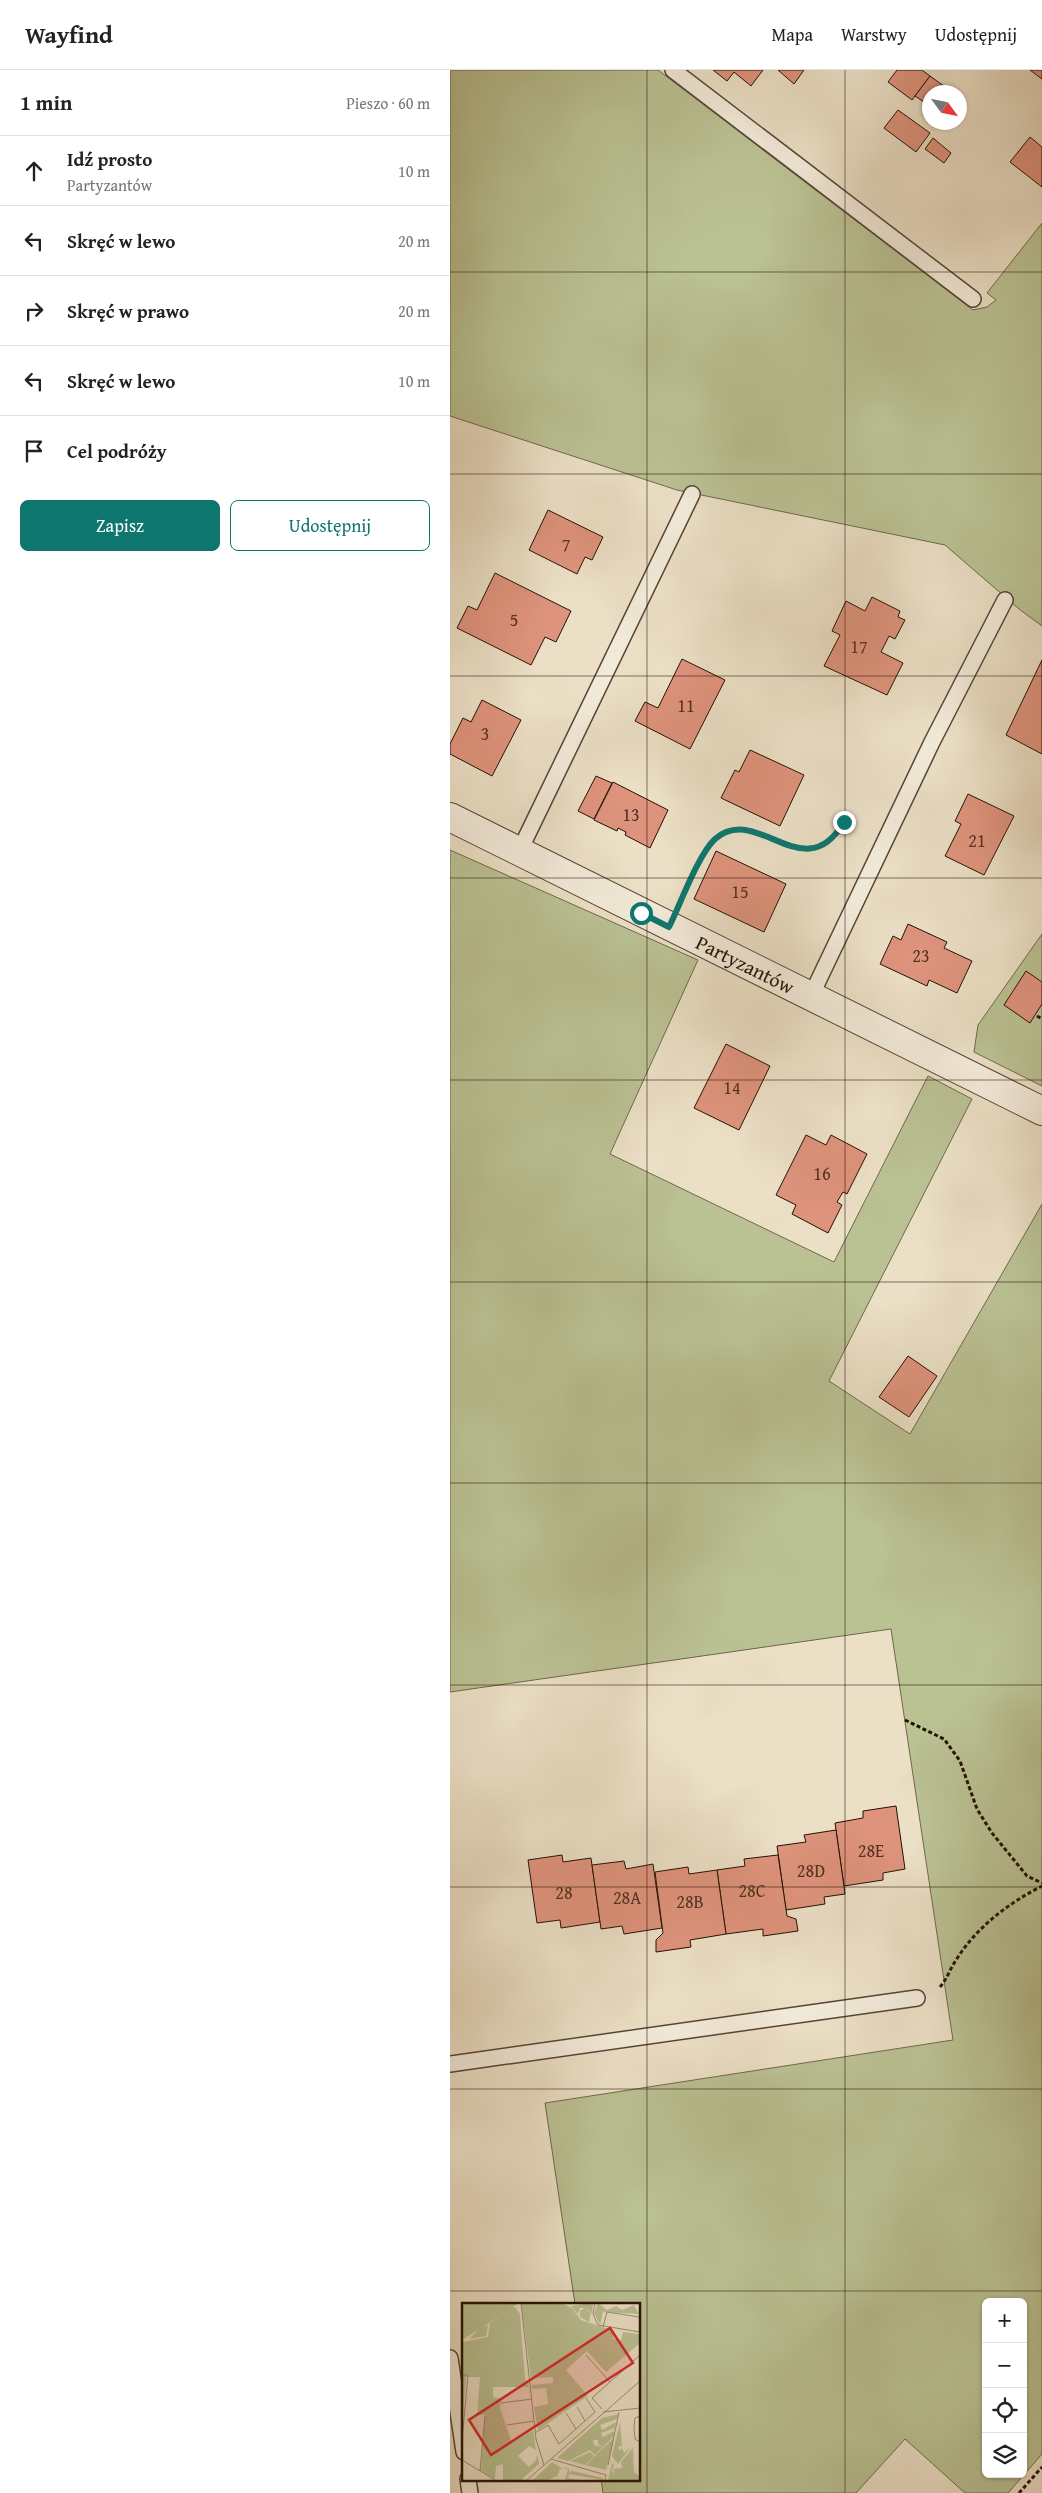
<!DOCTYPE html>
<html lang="pl">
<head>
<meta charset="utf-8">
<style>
	:root { --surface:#fff; --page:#f2f2f2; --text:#222; --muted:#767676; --line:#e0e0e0; --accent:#0f766e }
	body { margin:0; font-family:"Gentium Book Plus",serif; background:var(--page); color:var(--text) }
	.controls { position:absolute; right:15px; bottom:15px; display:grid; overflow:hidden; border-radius:8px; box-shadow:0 1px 4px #0004 }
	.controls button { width:45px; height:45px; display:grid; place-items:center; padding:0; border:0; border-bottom:1px solid var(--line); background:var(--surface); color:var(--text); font:25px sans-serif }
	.compass { position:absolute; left:472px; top:15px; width:45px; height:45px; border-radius:50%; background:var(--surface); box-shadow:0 1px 4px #0004; rotate:123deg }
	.stop { position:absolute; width:15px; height:15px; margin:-11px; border:4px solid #0f766e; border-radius:50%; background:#fff }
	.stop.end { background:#0f766e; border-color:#fff; box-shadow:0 1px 5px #0008 }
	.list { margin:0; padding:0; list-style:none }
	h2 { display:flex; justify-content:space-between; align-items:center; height:65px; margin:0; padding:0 20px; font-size:21px }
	h2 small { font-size:16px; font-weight:400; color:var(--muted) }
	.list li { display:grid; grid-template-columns:32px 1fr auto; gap:15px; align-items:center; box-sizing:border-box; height:70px; padding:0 20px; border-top:1px solid var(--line) }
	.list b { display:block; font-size:19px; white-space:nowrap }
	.list p { margin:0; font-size:16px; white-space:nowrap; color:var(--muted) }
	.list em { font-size:16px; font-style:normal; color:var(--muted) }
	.actions { display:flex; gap:10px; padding:15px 20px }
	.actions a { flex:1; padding:11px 0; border:1px solid var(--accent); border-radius:8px; text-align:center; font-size:18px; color:var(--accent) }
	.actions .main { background:var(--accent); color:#fff }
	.icon { flex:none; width:28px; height:28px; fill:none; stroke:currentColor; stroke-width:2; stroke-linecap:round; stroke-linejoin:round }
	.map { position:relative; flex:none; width:592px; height:2423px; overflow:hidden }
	header { display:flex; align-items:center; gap:30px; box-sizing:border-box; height:70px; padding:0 25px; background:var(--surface); border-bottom:1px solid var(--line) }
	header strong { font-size:24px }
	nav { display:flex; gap:28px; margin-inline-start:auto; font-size:18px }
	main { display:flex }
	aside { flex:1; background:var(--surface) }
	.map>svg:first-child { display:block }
	.green { fill:#bac193; stroke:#6f684b; fill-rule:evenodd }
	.building { fill:#de937c; stroke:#241003 }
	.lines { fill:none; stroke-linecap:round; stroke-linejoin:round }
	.lane-casing { stroke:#564434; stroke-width:18 }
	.street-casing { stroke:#564434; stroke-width:30 }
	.path { stroke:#241003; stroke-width:3; stroke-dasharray:4 2.5; stroke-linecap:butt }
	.lane { stroke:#f2ead9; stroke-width:15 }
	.street { stroke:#f2ead9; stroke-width:28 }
	.route { stroke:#0f766e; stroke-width:6 }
	.grid { fill:none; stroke:#241003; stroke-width:1; stroke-opacity:0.55 }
	.labels { text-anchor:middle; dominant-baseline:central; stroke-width:4; stroke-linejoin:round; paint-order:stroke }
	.number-label { font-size:18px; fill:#523121 }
	.street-label { font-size:20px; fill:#241003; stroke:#f2ead9 }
	.inset-road { fill:none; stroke:#9b8c77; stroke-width:1 }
	.view { fill:#d62828; fill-opacity:0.15; stroke:#d62828; stroke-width:2.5 }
	.inset-edge { fill:none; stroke:#241003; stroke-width:2.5 }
</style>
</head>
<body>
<header>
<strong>Wayfind</strong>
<nav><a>Mapa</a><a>Warstwy</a><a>Udostępnij</a></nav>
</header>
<main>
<aside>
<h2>1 min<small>Pieszo · 60 m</small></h2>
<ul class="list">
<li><svg class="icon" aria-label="ahead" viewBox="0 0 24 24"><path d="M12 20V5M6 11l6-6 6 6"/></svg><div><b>Idź prosto</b><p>Partyzantów</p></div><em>10 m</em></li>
<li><svg class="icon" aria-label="left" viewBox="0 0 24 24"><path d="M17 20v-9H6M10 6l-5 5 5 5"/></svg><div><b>Skręć w lewo</b></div><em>20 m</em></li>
<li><svg class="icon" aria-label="right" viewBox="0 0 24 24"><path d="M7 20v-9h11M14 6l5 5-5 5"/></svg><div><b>Skręć w prawo</b></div><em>20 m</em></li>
<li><svg class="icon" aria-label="left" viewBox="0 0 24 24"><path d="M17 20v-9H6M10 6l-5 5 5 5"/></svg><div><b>Skręć w lewo</b></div><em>10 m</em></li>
<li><svg class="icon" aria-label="arrive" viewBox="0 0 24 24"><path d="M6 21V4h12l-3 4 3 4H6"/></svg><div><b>Cel podróży</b></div></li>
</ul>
<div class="actions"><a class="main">Zapisz</a><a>Udostępnij</a></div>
</aside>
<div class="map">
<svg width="592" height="2423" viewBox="0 0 592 2423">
	<rect width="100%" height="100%" fill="#ebdfc5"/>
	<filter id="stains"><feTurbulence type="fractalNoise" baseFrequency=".004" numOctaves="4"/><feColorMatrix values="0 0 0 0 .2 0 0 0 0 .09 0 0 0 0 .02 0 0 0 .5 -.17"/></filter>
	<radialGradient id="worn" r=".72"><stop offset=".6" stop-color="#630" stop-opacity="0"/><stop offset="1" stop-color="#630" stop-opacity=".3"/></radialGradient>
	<g class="green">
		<polygon points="0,0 208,0 523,240 537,237 546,230 537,223 592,153 592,556 569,539 495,475 227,420 0,346"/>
		<path d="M0,780L248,890L160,1084L384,1192L478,1006L522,1029L379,1311L460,1364L592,1134V2384L558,2423H515L455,2369L406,2423H153L151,2409H189V2234H125L95,2033L503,1970L441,1559L0,1622ZM536,2232H573V2404H536Z"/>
		<polygon points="592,864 592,1016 524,982 528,955"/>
	</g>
	<g class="building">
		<polygon points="263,0 313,0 301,16 284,2 277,11"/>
		<polygon points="328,0 354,0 344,14"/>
		<polygon points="447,0 472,0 480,6 462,30 438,12"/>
		<polygon points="580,0 592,0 592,9"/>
		<polygon points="480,6 502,22 480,22 480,36 465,26"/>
		<polygon points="448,40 480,63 466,82 434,58"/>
		<polygon points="580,67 592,77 592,117 560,92"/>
		<polygon points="483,68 501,83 494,93 475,79"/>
		<polygon points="98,440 153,467 142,490 135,487 127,504 79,480"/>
		<polygon points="45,503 121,541 106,572 95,567 81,595 7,558 18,536 27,540"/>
		<polygon points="422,527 450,541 448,547 455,550 445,569 439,566 431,582 453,593 437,625 374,596 390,565 382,561 396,531 415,541"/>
		<polygon points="232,589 275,610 240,679 185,651 195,632 208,638"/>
		<polygon points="592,590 592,684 556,665"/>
		<polygon points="32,630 71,650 42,706 0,684 0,674 13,648 21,652"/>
		<polygon points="300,680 354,705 330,756 271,728 285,700 289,702"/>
		<polygon points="146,706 162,713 144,749 128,741"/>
		<polygon points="163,712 218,740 200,778 175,765 176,762 168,758 167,761 144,750"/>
		<polygon points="518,724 564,746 534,805 495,786 511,754 505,751"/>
		<polygon points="266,781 336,814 314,862 244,829"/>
		<polygon points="458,854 497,872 494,878 522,891 507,923 479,910 477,916 430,894 443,866 451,870"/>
		<polygon points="576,901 592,912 592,934 580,953 554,935"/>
		<polygon points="276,974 320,996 289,1060 244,1038"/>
		<polygon points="356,1065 376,1075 381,1065 417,1084 397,1124 393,1122 387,1132 392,1135 378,1163 342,1144 346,1135 326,1125"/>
		<polygon points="458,1286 487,1306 459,1347 429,1327"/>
		<polygon points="446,1736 455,1799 433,1803 433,1810 394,1816 385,1753 413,1748 413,1741"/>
		<polygon points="386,1760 395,1824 374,1827 375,1834 336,1840 327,1776 356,1772 354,1765"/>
		<polygon points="112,1785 113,1792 141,1788 150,1852 111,1858 110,1850 87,1853 78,1790"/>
		<polygon points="328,1785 337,1846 346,1849 348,1861 313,1866 313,1859 276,1864 267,1800 295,1796 294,1789"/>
		<polygon points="174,1791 176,1799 203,1794 212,1858 174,1864 172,1856 151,1859 142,1795"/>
		<polygon points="238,1797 239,1804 267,1800 276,1864 240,1870 241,1877 206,1882 206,1870 213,1863 205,1802"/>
	</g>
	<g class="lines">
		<g class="lane-casing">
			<g id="lane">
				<polyline points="223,0 523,229"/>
				<polyline points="69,782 242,424"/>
				<polyline points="361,926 482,672 555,530"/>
				<polyline points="0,1994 467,1928"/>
				<polyline points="0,2288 14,2382"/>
				<polyline points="18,2409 20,2423"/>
			</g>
		</g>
		<g class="street-casing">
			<g id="street">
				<path id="s1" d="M0,747L592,1041"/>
			</g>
		</g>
		<g class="path">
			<path d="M233,827C242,809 250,784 265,770C305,731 354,820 394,752"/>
			<polyline points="587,946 592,949"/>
			<polyline points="455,1650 494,1669 510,1691 527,1739 542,1763 577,1806 592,1813"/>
			<path d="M490,1917C497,1909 500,1899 506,1890C527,1857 557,1834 592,1816"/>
			<polyline points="569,2423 592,2397"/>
		</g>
		<use href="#lane" class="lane"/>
		<use href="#street" class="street"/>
	</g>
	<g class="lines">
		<path class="route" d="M191,843L219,857C230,835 248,785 265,769C307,732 354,820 394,752"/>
	</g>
	<path class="grid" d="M197,0V2423M395,0V2423M0,202H592M0,404H592M0,606H592M0,808H592M0,1010H592M0,1212H592M0,1413H592M0,1615H592M0,1817H592M0,2019H592M0,2221H592"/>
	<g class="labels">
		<g class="number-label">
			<text x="116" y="474">7</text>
			<text x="64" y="549">5</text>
			<text x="409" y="576">17</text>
			<text x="236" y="635">11</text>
			<text x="35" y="663">3</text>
			<text x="181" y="744">13</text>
			<text x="527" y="770">21</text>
			<text x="290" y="821">15</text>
			<text x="471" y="885">23</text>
			<text x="282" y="1017">14</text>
			<text x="372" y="1103">16</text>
			<text x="421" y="1780">28E</text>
			<text x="361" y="1800">28D</text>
			<text x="302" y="1820">28C</text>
			<text x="114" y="1822">28</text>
			<text x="177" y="1827">28A</text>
			<text x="240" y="1831">28B</text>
		</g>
		<g class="street-label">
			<text stroke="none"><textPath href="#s1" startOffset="330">Partyzantów</textPath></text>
		</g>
	</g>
	<g transform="translate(12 2233)">
		<rect width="178" height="178" fill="#ebdfc5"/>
		<path d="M0,0H56L50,5L53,4L58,11L63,76L67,84H31V94L39,96L38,105L50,140L71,127L74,147L67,143L56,153L67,164L74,157L75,151L77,161L59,177H41V161L34,163L33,176L19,168L23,112H15L18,74H4L0,123V39L26,34L28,20L46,8L0,37ZM59,0H99L110,5L119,17L152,28L151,36L159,37L161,29L177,31V41L144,69L125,48L104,67L126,93L76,127L72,104L86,101L84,85L70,86V82L91,80V74L69,75ZM128,0H131L130,11L129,9L123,5L129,10L127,19L118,14V8L123,5H118L116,11L109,3ZM136,0L145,7L154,3L160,7L172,2L177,11L141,9L138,22L132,10ZM26,22L24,33L7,36L18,25ZM157,111L155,116L138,122L140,127L154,119L153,125L139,130L141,134L152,128V133L141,144L136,141V137H131L132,142L141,144L133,152L128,147L106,158L95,155L140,115ZM158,119L160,143H157V148L160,145L162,150L169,144L156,161L150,153ZM152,135L144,167L124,162L137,149ZM171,145L172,169L177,173V177H166L169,171L166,177H146L150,161H152L150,168L153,172L151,166L160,165L159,159ZM128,149L132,153L123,162L108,158ZM90,159L101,166H98L95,173L86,177H71ZM101,164L107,166V170L110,168L141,175V177L107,171L106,175L117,177H103L106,167Z" fill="#bac193"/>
		<path class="inset-road" d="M59,0L74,136L82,162M102,0H126M133,0L131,11L136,22L178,29M141,24L145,9L177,14M124,52L148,79M0,72H6L0,137M39,100L70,96M115,104L123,118M140,106L130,95L178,52M141,109L178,105M104,110L114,126M178,113L173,115L172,124L173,136L178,139M45,122L72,118M73,130L86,122L97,141L133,109L124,95M89,156L144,172L143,177M0,157L33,177M146,162L157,109M18,168L23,113M65,177L178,78"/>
		<path class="view" d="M148,25L171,60L29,152L7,117Z"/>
		<rect width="178" height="178" class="inset-edge"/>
	</g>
	<rect width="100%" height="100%" filter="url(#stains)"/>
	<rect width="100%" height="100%" fill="url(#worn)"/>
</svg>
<div class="controls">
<button>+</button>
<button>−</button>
<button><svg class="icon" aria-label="locate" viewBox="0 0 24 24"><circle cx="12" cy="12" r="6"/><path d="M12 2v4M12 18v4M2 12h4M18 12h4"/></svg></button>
<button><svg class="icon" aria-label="layers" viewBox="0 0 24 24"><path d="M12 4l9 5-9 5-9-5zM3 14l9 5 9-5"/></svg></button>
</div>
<svg class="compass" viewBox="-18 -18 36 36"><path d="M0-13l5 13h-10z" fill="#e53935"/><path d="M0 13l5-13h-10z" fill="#767676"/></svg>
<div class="stop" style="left:191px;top:843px"></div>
<div class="stop end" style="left:394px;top:752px"></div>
</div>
</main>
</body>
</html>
